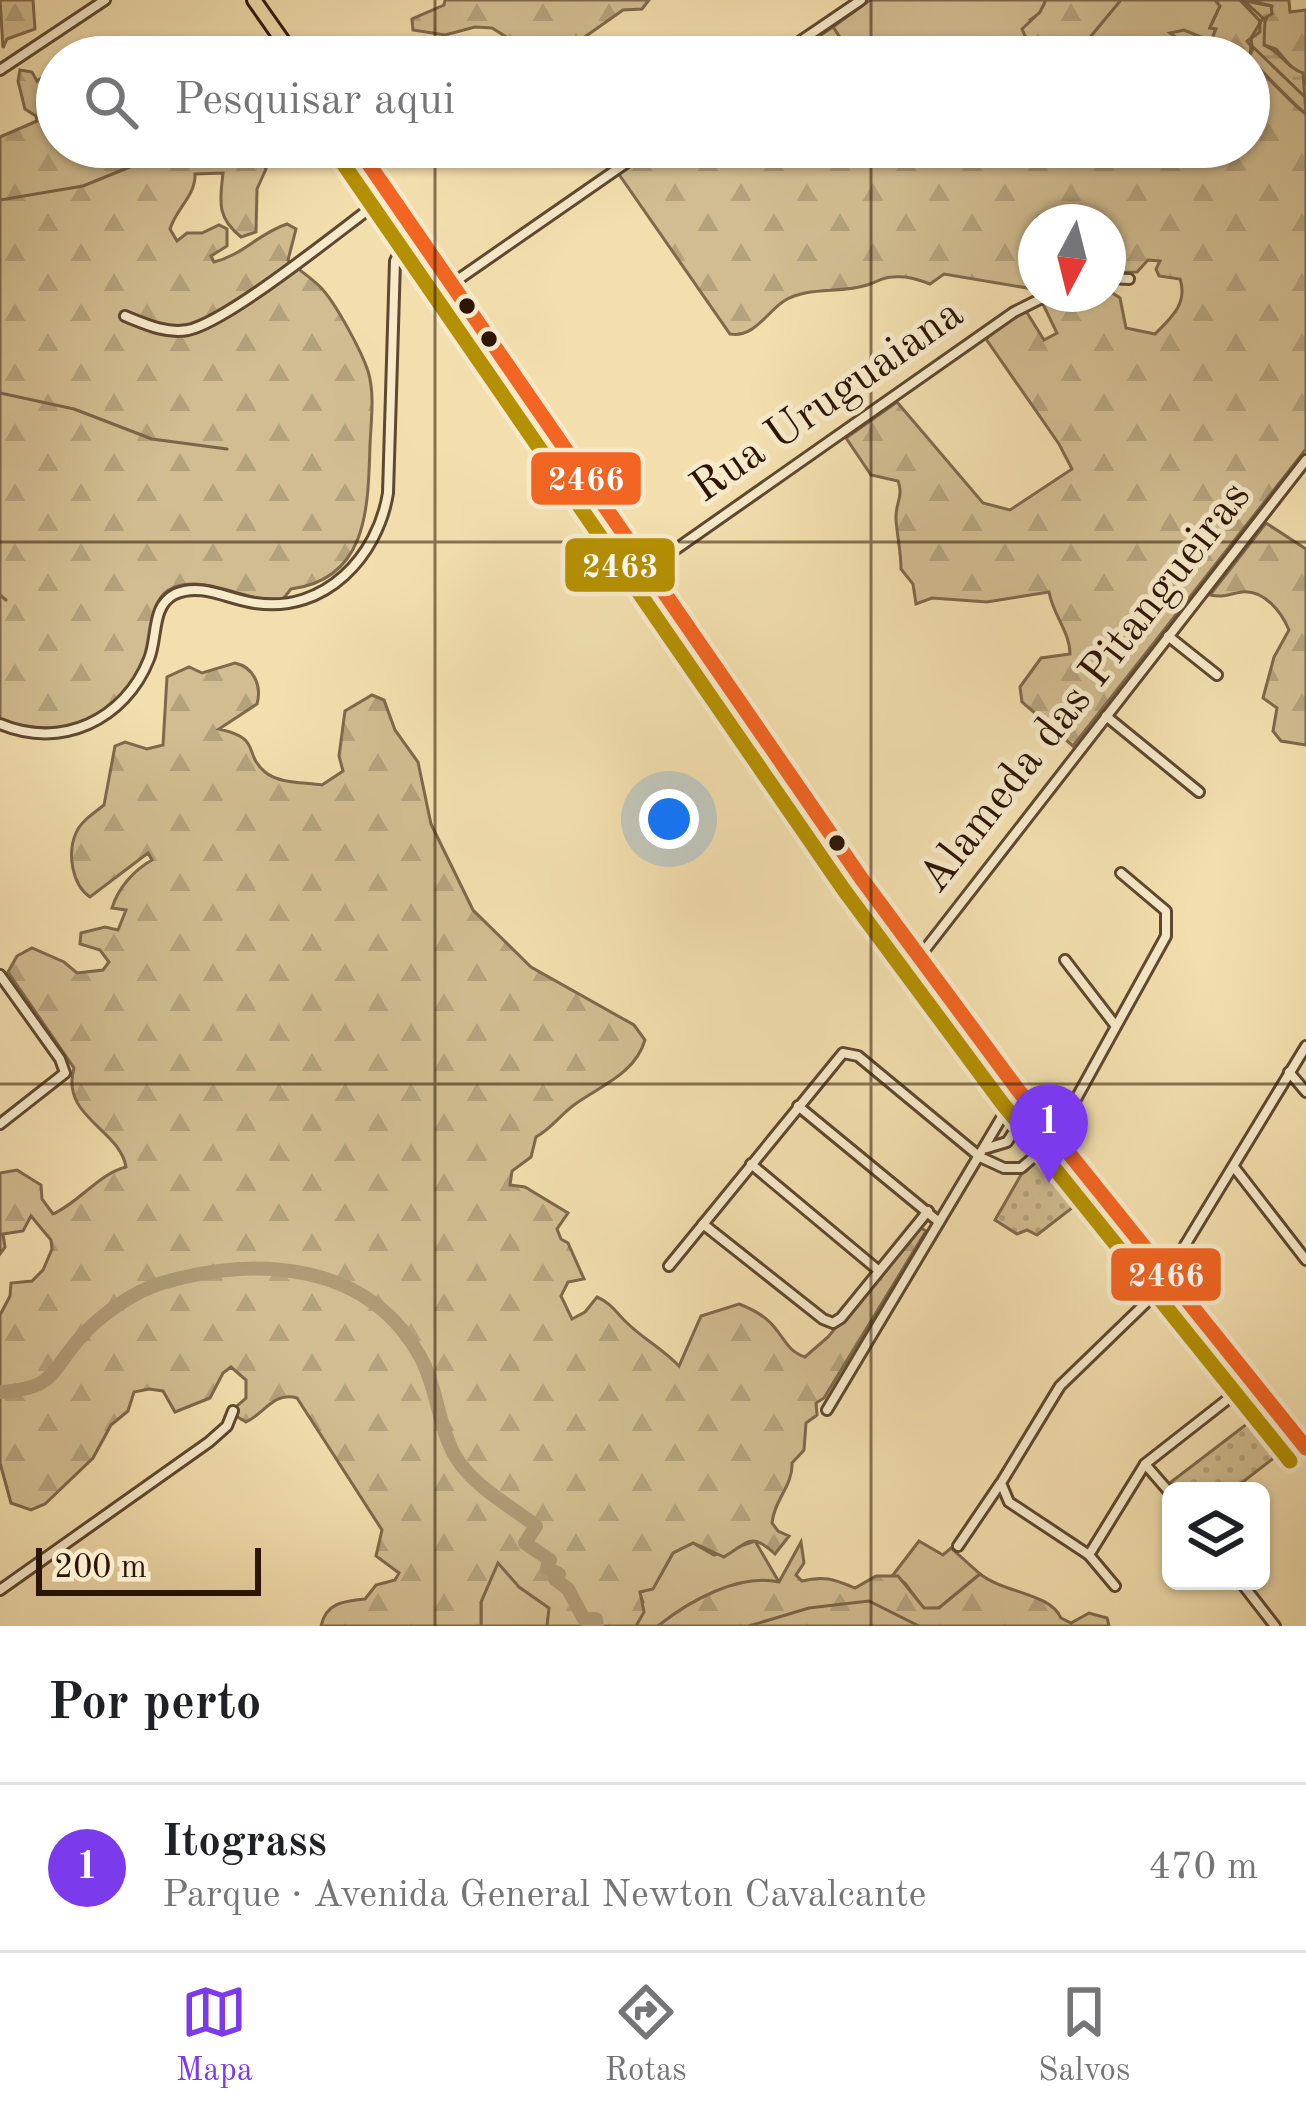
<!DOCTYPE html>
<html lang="pt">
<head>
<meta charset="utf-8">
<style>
	:root { --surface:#fff; --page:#f6f6f6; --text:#202124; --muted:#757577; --line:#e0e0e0; --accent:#7c3aed }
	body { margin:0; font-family:"Old Standard TT",serif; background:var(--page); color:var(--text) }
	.controls { position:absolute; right:36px; bottom:36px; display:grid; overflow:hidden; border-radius:18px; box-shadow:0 3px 9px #0004 }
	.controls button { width:108px; height:108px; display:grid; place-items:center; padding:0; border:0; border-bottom:3px solid var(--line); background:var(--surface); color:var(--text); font:60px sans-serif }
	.compass { position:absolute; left:1018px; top:204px; width:108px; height:108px; border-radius:50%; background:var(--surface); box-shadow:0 3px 9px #0004; rotate:187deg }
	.scale { position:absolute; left:36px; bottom:30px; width:225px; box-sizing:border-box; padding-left:12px; border:6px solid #2c1505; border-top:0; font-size:33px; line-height:42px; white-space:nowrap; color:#2c1505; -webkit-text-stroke:9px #f7eaca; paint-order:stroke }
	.you { position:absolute; left:669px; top:819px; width:42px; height:42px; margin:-30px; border:9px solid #fff; border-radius:50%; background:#1a73e8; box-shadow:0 0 0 18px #1a73e833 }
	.badge { display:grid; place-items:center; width:78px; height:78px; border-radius:50%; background:var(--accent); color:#fff; font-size:39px; font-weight:700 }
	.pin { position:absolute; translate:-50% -99px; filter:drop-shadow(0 3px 6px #0008) }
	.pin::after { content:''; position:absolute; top:63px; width:42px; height:36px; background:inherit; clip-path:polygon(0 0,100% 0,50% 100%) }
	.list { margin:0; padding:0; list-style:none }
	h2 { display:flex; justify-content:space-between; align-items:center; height:156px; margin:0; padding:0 48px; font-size:51px }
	h2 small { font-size:39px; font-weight:400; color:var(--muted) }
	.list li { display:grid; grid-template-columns:78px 1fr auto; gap:36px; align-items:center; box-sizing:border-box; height:168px; padding:0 48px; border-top:3px solid var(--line) }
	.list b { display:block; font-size:45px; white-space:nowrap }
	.list p { margin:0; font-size:39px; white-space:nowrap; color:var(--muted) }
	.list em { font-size:39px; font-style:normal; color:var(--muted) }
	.icon { flex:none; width:66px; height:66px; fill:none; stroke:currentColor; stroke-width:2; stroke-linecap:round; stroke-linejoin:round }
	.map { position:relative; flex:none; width:1306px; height:1626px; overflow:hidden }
	.search { position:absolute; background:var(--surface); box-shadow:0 3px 9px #0004; left:36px; right:36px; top:36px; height:132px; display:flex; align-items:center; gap:30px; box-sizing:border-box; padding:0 42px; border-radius:66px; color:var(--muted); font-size:45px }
	.sheet { height:324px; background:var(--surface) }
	nav { display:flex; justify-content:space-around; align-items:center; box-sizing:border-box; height:168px; border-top:3px solid var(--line); background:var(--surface); font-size:33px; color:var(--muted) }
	nav a { display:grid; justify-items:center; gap:6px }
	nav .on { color:var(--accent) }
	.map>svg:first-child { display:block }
	.grass { fill:#d1bd91; stroke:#7e694b; stroke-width:3 }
	.forest { fill:url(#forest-firs); stroke:#7e694b; stroke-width:3 }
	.wetland { fill:url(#wetland-marsh); stroke:#7e694b; stroke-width:3 }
	.garden { fill:url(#garden-dots); stroke:#7e694b; stroke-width:3 }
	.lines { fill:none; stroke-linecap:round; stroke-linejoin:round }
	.stream { stroke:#7b6548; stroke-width:3 }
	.river { stroke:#af9a75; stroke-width:14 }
	.street-casing { stroke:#5e482f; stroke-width:14 }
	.primary-casing { stroke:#2c1505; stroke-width:18 }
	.street { stroke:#f7eaca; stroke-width:8 }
	.primary { stroke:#f3dfae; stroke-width:12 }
	.bus-1-casing { stroke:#f7eaca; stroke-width:24 }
	.bus-2-casing { stroke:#f7eaca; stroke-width:24 }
	.bus-1 { stroke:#f26522; stroke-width:15 }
	.bus-2 { stroke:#b59002; stroke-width:15 }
	.grid { fill:none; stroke:#2c1505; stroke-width:3; stroke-opacity:0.55 }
	.bus-dot { fill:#2c1505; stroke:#f7eaca; stroke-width:4.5 }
	.labels { text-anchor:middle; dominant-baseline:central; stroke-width:10; stroke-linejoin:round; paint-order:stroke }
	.street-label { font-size:45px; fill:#2c1505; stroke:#f7eaca }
	.line-badge { stroke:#f7eaca; stroke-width:4.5 }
	.badge-label { font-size:33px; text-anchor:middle; font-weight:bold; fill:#fff }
</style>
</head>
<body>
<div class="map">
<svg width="1306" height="1626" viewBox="0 0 1306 1626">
	<defs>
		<pattern id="forest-firs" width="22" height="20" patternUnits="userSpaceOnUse" patternTransform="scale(3)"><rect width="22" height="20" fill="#d1bd91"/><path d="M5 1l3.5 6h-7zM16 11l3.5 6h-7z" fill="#b4a27c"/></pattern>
		<pattern id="wetland-marsh" width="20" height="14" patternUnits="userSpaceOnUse" patternTransform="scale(3)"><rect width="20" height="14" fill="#d1bd91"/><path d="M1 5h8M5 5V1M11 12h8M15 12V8" fill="none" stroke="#b4a27c"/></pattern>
		<pattern id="garden-dots" width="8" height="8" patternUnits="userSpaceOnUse" patternTransform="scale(3)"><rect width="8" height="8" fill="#d1bd91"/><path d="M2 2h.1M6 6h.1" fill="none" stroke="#b4a27c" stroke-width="1.8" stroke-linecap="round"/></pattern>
	</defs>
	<rect width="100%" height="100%" fill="#f3dfae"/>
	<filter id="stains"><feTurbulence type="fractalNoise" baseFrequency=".00167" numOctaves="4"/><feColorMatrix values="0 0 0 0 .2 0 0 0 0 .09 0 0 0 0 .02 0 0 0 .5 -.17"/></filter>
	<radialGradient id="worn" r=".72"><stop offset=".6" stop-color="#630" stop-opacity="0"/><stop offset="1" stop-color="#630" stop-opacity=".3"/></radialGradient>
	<g class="grass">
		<polygon points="870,0 1046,0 1040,13 1030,20 1048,57 835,57 832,47 839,36 833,27"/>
		<polygon points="1119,0 1215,0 1220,6 1210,27 1216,28 1211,42 1172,34 1184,43 1175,55 1141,51 1133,57 1078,57 1086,54 1091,36"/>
		<polygon points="755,1541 779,1582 690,1604 658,1626 636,1626 643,1602 639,1592 653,1588 673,1553 693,1543 714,1555"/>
		<polygon points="919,1541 943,1555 951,1548 980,1574 939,1608 924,1609 905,1583 893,1575"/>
		<polygon points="497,1563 502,1563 519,1587 550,1608 547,1626 481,1626 481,1602"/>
	</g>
	<g class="forest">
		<polygon points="0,0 33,0 35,29 7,39 3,48"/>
		<polygon points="445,0 649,0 642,9 623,10 579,41 521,46 492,28 475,27 445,35 413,30 412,19 444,5"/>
		<polygon points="1046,0 1121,0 1091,36 1086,55 1048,57 1040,43 1027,40 1022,29 1040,12"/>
		<path d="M1215,0H1240L1260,21V31L1251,46L1250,58C1256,67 1298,109 1306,114V449L1073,746L1022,702L1020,687L1041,658L1070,654C1070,632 1053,615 1049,592L987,602L932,598L916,604L913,584L901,569C901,551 897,536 896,519C895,503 904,497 898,481L871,475L846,438L897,402L983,503L1010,510L1072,469L1059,444L986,339L1011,317L1026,311L1044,340L1057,333L1041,300L1058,294H1108V290L1120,298L1126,328L1155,334C1172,317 1188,303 1180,279L1159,276L1156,269L1160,261L1148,260L1137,272L1108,273V222H1036V293L1033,289L944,274L930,284C917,279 907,276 893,277C883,277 877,282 867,285C840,294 808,286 784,301C766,313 754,338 730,334L618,173L656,147H899L903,154L931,147H1249V57H1220V49L1192,51L1185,57H1133L1147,43L1159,44L1165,52L1175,55L1184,43L1170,33L1184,30L1211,41L1216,29L1210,28L1220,6Z"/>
		<polygon points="1248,0 1289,0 1290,12 1306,10 1306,84 1276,49 1264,45 1263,26 1272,6"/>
		<polygon points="833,27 839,36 832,47 835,57 788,57"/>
		<path d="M57,68V147H259L257,155L266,169L257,189L256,232L241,237C216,217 220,201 223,173L195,174C196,195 176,209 170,229L177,241L187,233H202L219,225L227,229V246L211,256L214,262C243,255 259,233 287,224L296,229L288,260C299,271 314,279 323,290C337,306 361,350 368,371C375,394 371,421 370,445C368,508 368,579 291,589L283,599L275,601C244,599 205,576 175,587C145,598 155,637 145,660C119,724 61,739 0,720V137L37,121L36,116L25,109L18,81L20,70L32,72L37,81Z"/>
		<path d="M1266,523L1306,549V745L1281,741L1273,731L1277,708L1263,698L1274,657L1289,630C1281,611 1264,590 1242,592C1228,594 1224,598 1210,595Z"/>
		<path d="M235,663C254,667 262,686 257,704L219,729C263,739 242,752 265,772C279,784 305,782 322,785L343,771L339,756L345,711L372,695L384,700L395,730L418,762L431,824L473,910L531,967L634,1025L645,1040C635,1074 600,1086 574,1105C559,1116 552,1128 536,1137L531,1157L512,1171L510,1185L525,1187L568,1213L557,1229L561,1239L568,1243L584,1279L568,1282L561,1296L572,1319L585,1312L597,1297C611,1303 616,1312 626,1322C642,1338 663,1349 679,1366L701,1316L739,1304C752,1309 766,1316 775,1328C786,1341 788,1351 805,1357L828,1337L919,1227L926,1231L824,1398L816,1403L817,1415L806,1423L804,1450L792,1463C793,1486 774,1500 772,1523L778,1531L789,1536L775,1554C750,1531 748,1543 724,1557L693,1543L673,1553L653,1589L640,1592L644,1612L636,1626H547L549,1608L519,1587L498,1563L481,1602V1626H321C326,1603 343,1601 365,1599L376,1585L395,1580L399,1573L376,1556L382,1530L297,1398C274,1391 264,1414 246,1422L236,1416L237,1406L246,1398V1380L231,1367L223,1373L210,1398L175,1412L163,1391L149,1389L134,1392L128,1411L111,1425L93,1458L45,1504L31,1510L11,1503L0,1463V1315L10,1296L11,1283L32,1281L43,1270L52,1249L51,1240L31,1216L23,1231L3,1234L5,1247L0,1254V1173L17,1170L41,1185L42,1199L53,1214C80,1202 98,1174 126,1167C120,1129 60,1117 74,1068L8,972L17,956L32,948L64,962L77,973L103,970L109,962L100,950L80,944L81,933L105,927L118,930L126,910L112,908C118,888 134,870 152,860L148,853L90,897C72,885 67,853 76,833C81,821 94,813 104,805L115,746L125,742L147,749L163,745L167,677L189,667L202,673Z"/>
		<path d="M801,1542L804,1563L796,1575L802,1581C824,1575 835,1580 855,1588L876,1576H898L924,1608H939L980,1574C1004,1593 1050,1593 1061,1618L1071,1623L1089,1613L1107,1618L1109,1626H658C689,1601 739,1573 779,1582Z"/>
	</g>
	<path class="wetland" d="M1240,0L1271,6L1272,14L1265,18L1264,45C1280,51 1288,69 1303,73L1306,114C1299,109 1255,65 1249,57L1253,49L1247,41L1260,32V21Z"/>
	<g class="garden">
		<polygon points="1055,1145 1090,1194 1037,1235 1027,1230 1017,1234 995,1220 1022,1173"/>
		<polygon points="1248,1423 1275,1457 1231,1491 1178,1491 1171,1482"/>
	</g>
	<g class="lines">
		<g class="stream">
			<polyline points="1243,0 1263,18 1251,38 1252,46 1306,98"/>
			<polyline points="0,200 83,186 179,147"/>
			<polyline points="0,393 74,409 152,439 227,449"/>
			<polyline points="0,595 6,600"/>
			<polyline points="749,1626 809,1608 869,1601 919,1626"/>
		</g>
		<path class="river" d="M0,1392C55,1388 48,1375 79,1339C99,1316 132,1292 162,1283C257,1255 369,1262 421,1358C437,1388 438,1424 454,1454C471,1485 509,1505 536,1526L525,1543L550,1560L547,1568L559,1574L555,1579L568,1589L584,1619H596L597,1626"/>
		<g class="street-casing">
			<g id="street">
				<polyline points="777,57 861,0"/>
				<polyline points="0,70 105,0"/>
				<polyline points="1108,278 1129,279"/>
				<polyline points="453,283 649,147"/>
				<path d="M125,316C145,324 166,334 188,330C230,321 346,225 388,195"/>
				<polyline points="649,568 1014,312 1050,294"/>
				<polyline points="1168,636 1217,675"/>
				<polyline points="1106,716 1199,792"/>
				<path d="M0,724C61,750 125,720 149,659C158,637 151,606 175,594C202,582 229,600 255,603C325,614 378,556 388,493L395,261L412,226"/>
				<polyline points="920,956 1306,460"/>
				<polyline points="1065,960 1115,1025"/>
				<polyline points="0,975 60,1059 65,1073 0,1124"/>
				<polyline points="1289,1072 1306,1092"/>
				<polyline points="798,1106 939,1222"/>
				<polyline points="1052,1131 1071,1108 1166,936 1166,911 1121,873"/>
				<polyline points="987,1148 1007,1142 1030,1107"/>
				<polyline points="751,1164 878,1270"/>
				<polyline points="1234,1167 1306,1260"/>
				<polyline points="703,1224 823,1319 833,1323 841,1318 928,1211"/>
				<polyline points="669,1266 843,1053 858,1056 980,1157 1004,1168 1021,1168 1056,1138"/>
				<polyline points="827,1410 1018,1090"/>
				<polyline points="1145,1464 1171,1494"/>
				<polyline points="958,1546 1000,1484"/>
				<polyline points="1089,1555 1145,1464 1251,1381"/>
				<polyline points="1240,1581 1275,1626"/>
				<polyline points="1115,1586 1089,1555 1009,1502 1001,1483 1060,1386 1156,1293 1306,1046"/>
				<polyline points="0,1590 209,1442 227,1426 233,1411"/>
			</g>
		</g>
		<g class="primary-casing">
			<g id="primary">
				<polyline points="254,0 294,57"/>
				<polyline points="357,147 861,878 1018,1090 1306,1448"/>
			</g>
		</g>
		<use href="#street" class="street"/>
		<use href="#primary" class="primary"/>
		<g class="bus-1-casing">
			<polyline id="bus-1" points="357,147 861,878 1018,1090 1306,1448"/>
		</g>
		<g class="bus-2-casing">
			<polyline id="bus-2" points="340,159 844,890 1002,1103 1290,1461"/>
		</g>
		<use href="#bus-1" class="bus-1"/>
		<use href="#bus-2" class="bus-2"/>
	</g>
	<path class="grid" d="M435,0V57M871,0V57M435,147V1626M871,147V1626M0,542H1306M0,1084H1306"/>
	<g class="bus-dot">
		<circle cx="467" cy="306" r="10"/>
		<circle cx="489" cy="339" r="10"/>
		<circle cx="837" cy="843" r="10"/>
	</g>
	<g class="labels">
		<g class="street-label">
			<text transform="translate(828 402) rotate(-35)">Rua Uruguaiana</text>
			<text transform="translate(1086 688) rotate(-52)">Alameda das Pitangueiras</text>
		</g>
	</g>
	<g class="line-badge">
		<rect x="529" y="450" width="114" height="57" rx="12" fill="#f26522"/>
		<rect x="563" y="536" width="114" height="58" rx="12" fill="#b59002"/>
		<rect x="1109" y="1246" width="114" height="57" rx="12" fill="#f26522"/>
	</g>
	<g class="badge-label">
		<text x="586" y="490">2466</text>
		<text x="620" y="577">2463</text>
		<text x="1166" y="1286">2466</text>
	</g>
	<rect width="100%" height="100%" filter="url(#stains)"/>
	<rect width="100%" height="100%" fill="url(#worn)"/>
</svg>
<div class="controls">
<button><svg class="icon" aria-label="layers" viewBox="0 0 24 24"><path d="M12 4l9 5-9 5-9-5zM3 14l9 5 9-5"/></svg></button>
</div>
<svg class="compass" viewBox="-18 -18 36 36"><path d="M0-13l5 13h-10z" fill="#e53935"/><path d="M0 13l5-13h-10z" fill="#757577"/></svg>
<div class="scale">200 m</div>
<div class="you"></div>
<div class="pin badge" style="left:1049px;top:1183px">1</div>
<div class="search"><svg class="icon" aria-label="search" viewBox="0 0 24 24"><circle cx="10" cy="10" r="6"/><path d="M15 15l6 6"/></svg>Pesquisar aqui</div>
</div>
<section class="sheet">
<h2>Por perto<small></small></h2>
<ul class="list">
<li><span class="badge">1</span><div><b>Itograss</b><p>Parque · Avenida General Newton Cavalcante</p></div><em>470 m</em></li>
</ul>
</section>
<nav>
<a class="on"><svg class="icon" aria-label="map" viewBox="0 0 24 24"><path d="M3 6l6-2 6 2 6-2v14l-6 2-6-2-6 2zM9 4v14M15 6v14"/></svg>Mapa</a>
<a><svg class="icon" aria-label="directions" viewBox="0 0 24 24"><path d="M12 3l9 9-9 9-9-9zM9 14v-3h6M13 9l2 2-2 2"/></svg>Rotas</a>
<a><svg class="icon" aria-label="saved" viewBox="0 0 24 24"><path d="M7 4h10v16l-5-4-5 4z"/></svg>Salvos</a>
</nav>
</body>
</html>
